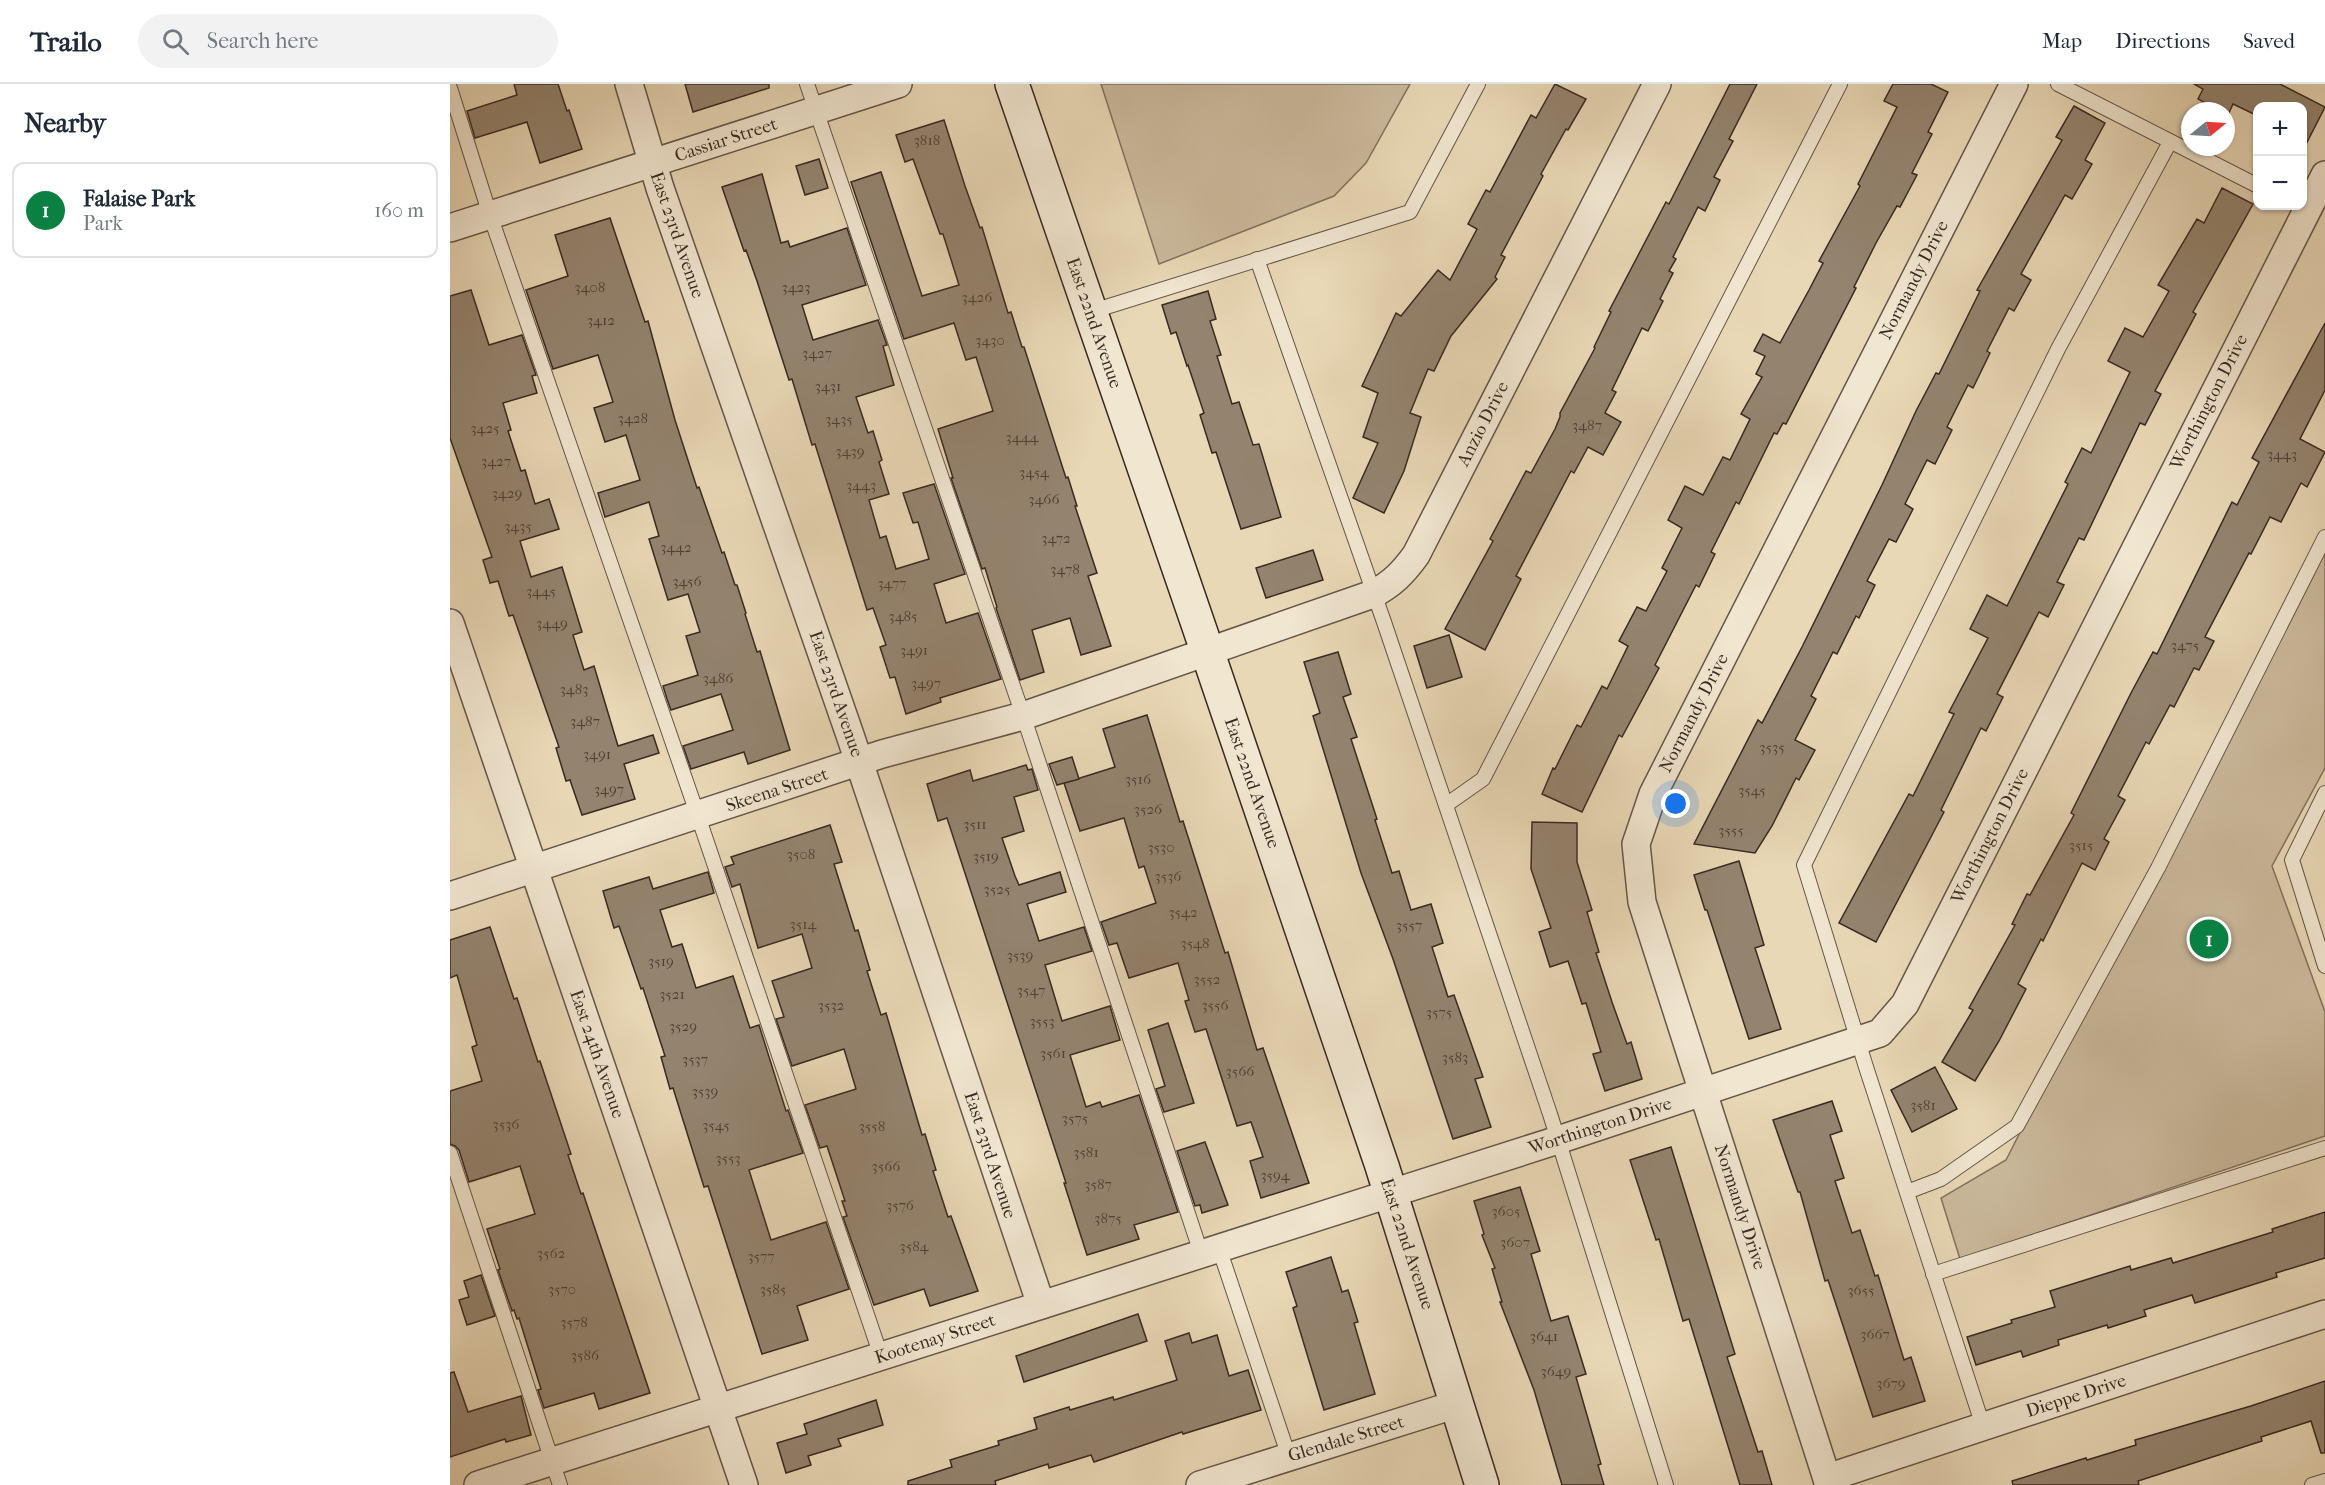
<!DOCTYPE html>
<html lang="en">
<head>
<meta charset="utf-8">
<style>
	:root { --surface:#fff; --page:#f2f2f3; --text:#1f2937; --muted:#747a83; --line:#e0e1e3; --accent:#0b8043 }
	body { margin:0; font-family:"IM FELL French Canon",serif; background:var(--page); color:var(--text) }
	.controls { position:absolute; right:18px; top:18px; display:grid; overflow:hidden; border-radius:12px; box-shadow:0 2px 4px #0004 }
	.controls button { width:54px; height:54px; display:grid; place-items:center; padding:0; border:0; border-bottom:2px solid var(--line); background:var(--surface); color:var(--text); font:30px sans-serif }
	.compass { position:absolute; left:1731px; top:18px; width:54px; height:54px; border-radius:50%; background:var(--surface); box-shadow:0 2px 4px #0004; rotate:72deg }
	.you { position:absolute; left:1226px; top:720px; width:21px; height:21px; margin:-15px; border:4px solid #fff; border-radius:50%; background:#1a73e8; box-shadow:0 0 0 9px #1a73e833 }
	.badge { display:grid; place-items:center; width:39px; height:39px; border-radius:50%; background:var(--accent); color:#fff; font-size:20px; font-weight:700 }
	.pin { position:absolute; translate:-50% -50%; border:3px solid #fff; box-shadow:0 2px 6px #0006 }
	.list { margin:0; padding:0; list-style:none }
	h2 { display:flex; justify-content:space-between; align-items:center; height:78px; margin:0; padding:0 24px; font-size:26px }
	h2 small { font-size:20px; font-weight:400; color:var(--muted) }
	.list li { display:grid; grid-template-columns:39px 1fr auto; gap:18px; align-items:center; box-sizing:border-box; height:96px; margin:0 12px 12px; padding:0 12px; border:2px solid var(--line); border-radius:12px }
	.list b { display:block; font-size:22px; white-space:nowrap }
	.list p { margin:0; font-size:20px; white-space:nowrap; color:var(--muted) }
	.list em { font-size:20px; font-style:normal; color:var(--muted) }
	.icon { flex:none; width:33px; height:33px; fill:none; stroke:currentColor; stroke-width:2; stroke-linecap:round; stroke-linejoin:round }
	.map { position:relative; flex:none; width:1875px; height:1401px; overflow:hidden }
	header { display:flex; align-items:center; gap:36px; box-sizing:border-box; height:84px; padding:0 30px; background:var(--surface); border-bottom:2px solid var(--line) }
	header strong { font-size:28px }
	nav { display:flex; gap:33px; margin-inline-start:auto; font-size:21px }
	.search { width:420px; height:54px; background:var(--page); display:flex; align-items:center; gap:15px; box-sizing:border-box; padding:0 21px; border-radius:33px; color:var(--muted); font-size:22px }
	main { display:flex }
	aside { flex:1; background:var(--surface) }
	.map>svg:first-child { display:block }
	.green { fill:#cbba9d; stroke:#827260; stroke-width:1.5 }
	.building { fill:#94846f; stroke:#382a23; stroke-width:1.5 }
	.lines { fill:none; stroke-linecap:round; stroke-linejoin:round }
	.lane-casing { stroke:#645648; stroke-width:16 }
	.street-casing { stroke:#645648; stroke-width:30 }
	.secondary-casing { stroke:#382a23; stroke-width:36 }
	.lane { stroke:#f1e6d0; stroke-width:14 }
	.street { stroke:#f1e6d0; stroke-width:27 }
	.secondary { stroke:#f1e6d0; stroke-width:33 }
	.labels { text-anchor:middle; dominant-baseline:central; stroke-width:5; stroke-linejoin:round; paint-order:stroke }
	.number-label { font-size:15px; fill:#4f4036 }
	.street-label { font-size:18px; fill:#382a23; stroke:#f1e6d0 }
</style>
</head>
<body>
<header>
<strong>Trailo</strong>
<div class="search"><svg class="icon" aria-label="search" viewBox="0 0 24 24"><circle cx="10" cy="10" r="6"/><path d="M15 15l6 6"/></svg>Search here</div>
<nav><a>Map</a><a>Directions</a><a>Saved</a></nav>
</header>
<main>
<aside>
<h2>Nearby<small></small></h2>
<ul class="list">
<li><span class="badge">1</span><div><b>Falaise Park</b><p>Park</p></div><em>160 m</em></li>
</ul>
</aside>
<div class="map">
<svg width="1875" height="1401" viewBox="0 0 1875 1401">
	<rect width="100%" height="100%" fill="#e9d8b6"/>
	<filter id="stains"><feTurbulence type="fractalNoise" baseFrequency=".00333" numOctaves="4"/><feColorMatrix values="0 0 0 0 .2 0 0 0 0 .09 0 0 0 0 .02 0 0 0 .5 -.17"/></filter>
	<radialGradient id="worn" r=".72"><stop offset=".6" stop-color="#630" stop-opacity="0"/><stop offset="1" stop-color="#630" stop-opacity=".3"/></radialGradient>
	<g class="green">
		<polygon points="651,0 960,0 916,79 884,112 709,180"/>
		<polygon points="1875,451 1875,684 1822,782 1875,928 1875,1052 1510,1175 1491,1114 1556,1076"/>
	</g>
	<g class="building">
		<polygon points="64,0 108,0 117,27 119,26 132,65 90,79 77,38 25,54 17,27 67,11"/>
		<polygon points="235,0 319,0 319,4 243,28"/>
		<polygon points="1105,0 1136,15 1118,46 1116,45 1091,90 1093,92 1051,171 1055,173 1045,193 1047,195 1001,252 984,287 978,285 960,329 971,333 954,387 934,429 903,414 928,359 913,353 928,309 912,302 946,229 951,232 988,186 1000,196 1027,145 1018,140 1036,106 1040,108 1081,31 1086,34"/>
		<polygon points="1280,0 1307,0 1279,55 1283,57 1264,93 1270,96 1255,127 1248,123 1223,173 1226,175 1219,187 1223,189 1210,215 1213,217 1198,247 1192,244 1162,306 1166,308 1155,329 1171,338 1153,371 1138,363 1124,389 1121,387 1066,492 1071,495 1035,566 995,545 1043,457 1040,455 1076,387 1081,389 1105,345 1110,333 1110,329 1145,264 1144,263 1161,228 1159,227 1216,118 1219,120"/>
		<polygon points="1443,0 1481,0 1498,8 1478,48 1482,50 1462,89 1467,91 1450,123 1447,122 1426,159 1404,203 1406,204 1336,340 1333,339 1327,350 1324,349 1289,420 1286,418 1261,468 1265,470 1249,503 1246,501 1205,581 1209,584 1172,653 1169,651 1132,728 1092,710 1103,684 1105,685 1127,641 1131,643 1152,602 1157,605 1178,562 1169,557 1187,523 1196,527 1217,487 1212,484 1232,444 1218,436 1235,402 1253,411 1273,373 1280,376 1300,335 1291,330 1312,293 1306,290 1315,272 1304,267 1313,250 1330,259 1359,206 1373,179 1369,177 1410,102 1408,100 1447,23 1434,17"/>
		<polygon points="1744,0 1830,0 1875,23 1852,68 1852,22 1808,22 1808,32 1783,20 1778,31 1776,27 1770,27 1748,15 1753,5"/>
		<polygon points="1624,22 1655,39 1635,76 1642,80 1622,115 1615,111 1571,190 1581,196 1564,227 1559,224 1537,267 1540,269 1523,304 1518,301 1497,343 1502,346 1485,380 1477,376 1455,420 1463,425 1446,458 1439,455 1417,497 1425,501 1409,534 1406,532 1387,570 1383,568 1361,612 1366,615 1345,656 1365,666 1349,696 1346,694 1322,742 1305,769 1244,760 1308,636 1312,639 1352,563 1432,401 1466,327 1486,289 1489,290 1530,207 1527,206 1612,56 1606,53"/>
		<polygon points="494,36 515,102 530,144 532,143 558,229 561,228 572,263 574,263 616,394 618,393 627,422 625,422 647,489 638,492 661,562 631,571 620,534 582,546 594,588 570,596 546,524 547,523 535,484 532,485 501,394 503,394 488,345 543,327 526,273 516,276 504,239 454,255 401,98 431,88 472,212 509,201 493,150 490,150 463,75 455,78 446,51"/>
		<polygon points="369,75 378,104 355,111 346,82"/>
		<polygon points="312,90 331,159 338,157 340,163 397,144 416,201 352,221 363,256 428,236 437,261 433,262 444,301 406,313 418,349 423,347 432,376 429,378 439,410 419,416 430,454 436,452 446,485 479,475 468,438 463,439 453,409 484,400 515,490 484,500 496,539 528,529 551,595 490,614 491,618 456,630 445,593 440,594 430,563 436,561 423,524 417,526 365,360 362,361 342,295 339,296 307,197 296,166 294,167 272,103"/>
		<polygon points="1772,104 1803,120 1743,228 1746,230 1705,307 1711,310 1695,341 1690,339 1634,456 1629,454 1607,498 1614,501 1598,533 1589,528 1547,610 1553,613 1536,647 1531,644 1491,726 1494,728 1426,858 1389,839 1459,710 1463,712 1504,630 1499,628 1538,554 1520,545 1537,511 1557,522 1618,400 1615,398 1632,364 1641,369 1680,288 1658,277 1675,244 1693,253 1719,207 1708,201 1747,135 1754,139"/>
		<polygon points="160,134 195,238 198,237 225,336 247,404 249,403 272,469 274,468 285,501 287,501 296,529 295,530 307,568 310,567 340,666 298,680 294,668 241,685 233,662 283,646 271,610 221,626 217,615 213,602 248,591 236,552 250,548 238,510 218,516 199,455 209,452 199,418 155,433 148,409 190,396 176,351 155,358 144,324 163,318 148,271 103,285 76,206 118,192 105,151"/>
		<polygon points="21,206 39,261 72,251 86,291 82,292 87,309 53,319 61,346 58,347 71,387 75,386 85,420 99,415 109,445 70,457 81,493 112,483 132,548 123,551 134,586 144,582 168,662 203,651 209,669 174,680 185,715 132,731 120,696 116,697 106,664 109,663 63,531 59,532 48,497 40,499 33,476 42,473 0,354 0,212"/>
		<polygon points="758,207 766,235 760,237 771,271 767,272 782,320 789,318 803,361 809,360 831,433 791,445 766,368 762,369 750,331 754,329 738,281 737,282 726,248 721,250 712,221"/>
		<polygon points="1875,239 1875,306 1850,355 1875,368 1857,403 1851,399 1831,438 1820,433 1801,470 1799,469 1755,553 1764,557 1749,586 1744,584 1724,623 1720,621 1699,660 1696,658 1668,712 1675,716 1654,755 1659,758 1645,786 1632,779 1593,857 1591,855 1568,900 1576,905 1549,957 1525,997 1492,978 1523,926 1519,924 1565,841 1562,840 1577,810 1580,811 1624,731 1621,729 1681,609 1703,568 1707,570 1782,418 1787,421 1809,378 1802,374"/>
		<polygon points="863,466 873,496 816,514 806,484"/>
		<polygon points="999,551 1012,593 977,604 964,562"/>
		<polygon points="888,568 901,610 893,613 907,653 901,655 927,735 925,736 942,789 949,787 961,826 981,820 993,859 982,863 998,913 1004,911 1033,993 1025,995 1041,1043 1003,1055 943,875 911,789 863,632 870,629 854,578"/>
		<polygon points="697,631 730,738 733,737 775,869 778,868 807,966 813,964 859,1099 811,1114 800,1077 813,1073 801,1038 787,1042 756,945 745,948 735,917 739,916 728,879 679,894 667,859 659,861 651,838 706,819 694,782 689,784 674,734 630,747 614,699 665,683 653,645"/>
		<polygon points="622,673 629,695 607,701 599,680"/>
		<polygon points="576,681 578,686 582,685 588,706 564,713 574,747 552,754 565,792 569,801 610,788 616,808 577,820 589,857 634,843 642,867 595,881 612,937 660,922 670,956 620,971 636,1023 650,1018 652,1023 689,1011 728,1128 684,1141 689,1155 637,1171 614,1099 616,1099 497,734 488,737 477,700 520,686 523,697"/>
		<polygon points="1082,738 1127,739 1127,778 1142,826 1137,828 1149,868 1146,869 1162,918 1177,960 1181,958 1192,995 1155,1007 1143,970 1151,968 1136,919 1132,920 1118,877 1100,883 1089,848 1101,844 1081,785"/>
		<polygon points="380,741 392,778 384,780 405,847 408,846 420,886 417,887 431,931 436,929 472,1051 475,1050 486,1086 483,1087 498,1133 501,1132 528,1207 480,1222 474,1205 424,1221 393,1133 397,1132 392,1117 395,1117 377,1062 370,1064 355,1021 406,1005 394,965 342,982 326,935 334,933 322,897 362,884 352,850 308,864 290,800 282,803 275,783 284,780 281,773"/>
		<polygon points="1289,777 1314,861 1305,864 1331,945 1299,955 1257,826 1255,826 1244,791"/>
		<polygon points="258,788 264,809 210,826 222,863 232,860 246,904 283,892 300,944 309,941 336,1027 338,1026 353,1069 299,1086 321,1156 376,1138 399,1205 347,1222 358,1256 312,1270 258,1102 254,1103 223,1004 220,1005 211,973 215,972 193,904 191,905 169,842 164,844 153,807 199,793 203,805"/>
		<polygon points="40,843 64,915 67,914 88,978 90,977 121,1070 118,1071 131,1110 133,1109 200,1309 149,1325 144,1309 94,1324 88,1306 91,1305 69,1234 67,1235 64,1226 62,1227 48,1186 50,1185 37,1145 85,1130 70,1082 19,1098 9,1066 5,1062 0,1060 0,1007 32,997 22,963 27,961 7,891 0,894 0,856"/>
		<polygon points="718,939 744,1019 714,1028 706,1005 715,1002 698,946"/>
		<polygon points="1485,983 1507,1025 1462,1048 1441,1006"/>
		<polygon points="1382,1017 1392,1047 1380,1051 1394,1094 1385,1097 1402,1149 1410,1146 1425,1192 1428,1191 1454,1276 1461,1273 1475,1317 1423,1333 1378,1196 1375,1197 1350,1108 1348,1108 1323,1036"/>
		<polygon points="755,1058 778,1121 752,1129 750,1121 745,1122 727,1067"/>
		<polygon points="1221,1063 1285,1270 1277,1273 1308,1368 1312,1367 1322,1401 1290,1401 1239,1235 1233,1237 1209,1155 1206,1156 1180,1076"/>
		<polygon points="1070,1103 1090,1167 1081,1170 1101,1237 1118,1232 1136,1290 1126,1293 1151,1380 1148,1381 1154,1401 1112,1401 1084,1306 1050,1218 1052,1218 1042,1185 1045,1184 1032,1151 1034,1150 1024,1117"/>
		<polygon points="1875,1128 1875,1174 1826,1189 1827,1193 1745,1219 1742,1211 1694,1226 1696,1232 1658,1244 1657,1241 1608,1256 1609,1261 1573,1273 1571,1267 1526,1281 1517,1253 1562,1239 1561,1236 1605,1223 1600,1207 1680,1182 1681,1186 1721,1174 1723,1179 1823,1148 1822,1145"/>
		<polygon points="881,1173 892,1208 898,1206 908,1238 904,1239 925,1310 874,1326 843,1224 847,1222 836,1188"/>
		<polygon points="31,1191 45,1232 17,1241 9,1216 19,1213 14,1197"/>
		<polygon points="688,1230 697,1257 574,1298 566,1272"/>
		<polygon points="739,1249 742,1259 767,1251 779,1292 798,1286 811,1326 733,1350 732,1348 644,1378 641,1371 599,1384 598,1380 545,1397 546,1401 458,1401 458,1397 502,1383 500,1376 549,1361 548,1357 587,1345 584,1334 619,1323 620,1326 663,1313 664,1316 727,1296 715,1257"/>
		<polygon points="4,1288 18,1328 71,1312 81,1351 56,1358 55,1355 0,1373 0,1289"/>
		<polygon points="1875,1297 1875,1369 1871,1369 1861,1337 1811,1353 1812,1357 1688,1397 1689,1401 1563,1401 1562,1397 1636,1374 1637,1376 1686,1361 1685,1356 1801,1322"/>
		<polygon points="426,1316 433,1341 388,1355 391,1362 358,1372 361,1381 336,1389 327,1359 357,1350 354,1340"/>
	</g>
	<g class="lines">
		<g class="lane-casing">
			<g id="lane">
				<polyline points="357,0 578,646 751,1169"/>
				<polyline points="1608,0 1808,102"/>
				<polyline points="0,4 40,131 248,732 431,1272"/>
				<polyline points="807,175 934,538 1100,1030 1216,1401"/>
				<polyline points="640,228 960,128 1028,0"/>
				<polyline points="1875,709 1842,776 1875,882"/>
				<polyline points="996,721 1033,695 1390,0"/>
				<polyline points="0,1069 110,1401"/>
				<polyline points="1457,1108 1491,1095 1567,1042 1708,784 1875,453"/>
				<polyline points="769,1164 839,1373"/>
				<polyline points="1483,1190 1875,1064"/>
				<polyline points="1533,1342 1416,983 1354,781 1608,265 1720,58"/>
				<polyline points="1862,1401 1875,1397"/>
			</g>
		</g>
		<g class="street-casing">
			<g id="street">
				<polyline points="179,0 210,104 400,651 591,1221"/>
				<polyline points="0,144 448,0"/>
				<polyline points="0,539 294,1401"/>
				<path d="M0,812L432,670L573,632L923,510C942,500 953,489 966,471L1207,0"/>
				<polyline points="1377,1394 1875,1230"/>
				<polyline points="28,1401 1108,1056 1430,949 1455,920 1875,91"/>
				<polyline points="750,1401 1007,1320"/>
				<polyline points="1379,1401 1192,818 1186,760 1203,710 1564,0"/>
			</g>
		</g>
		<g class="secondary-casing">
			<polyline id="secondary" points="562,0 748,540 932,1082 1032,1401"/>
		</g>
		<use href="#lane" class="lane"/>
		<use href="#street" class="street"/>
		<use href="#secondary" class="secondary"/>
	</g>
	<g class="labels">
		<g class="number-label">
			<text x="477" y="56">3818</text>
			<text x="140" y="203">3408</text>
			<text x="346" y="203">3423</text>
			<text x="527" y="213">3426</text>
			<text x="151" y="236">3412</text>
			<text x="540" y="256">3430</text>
			<text x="367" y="269">3427</text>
			<text x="378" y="302">3431</text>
			<text x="183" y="334">3428</text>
			<text x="389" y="335">3435</text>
			<text x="1137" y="341">3487</text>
			<text x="35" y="344">3425</text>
			<text x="572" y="353">3444</text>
			<text x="400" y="367">3439</text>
			<text x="1832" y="370">3443</text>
			<text x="46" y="377">3427</text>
			<text x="584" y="388">3454</text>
			<text x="411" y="401">3443</text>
			<text x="57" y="409">3429</text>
			<text x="594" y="415">3466</text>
			<text x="68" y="442">3435</text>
			<text x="606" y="454">3472</text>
			<text x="226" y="463">3442</text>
			<text x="615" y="485">3478</text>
			<text x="237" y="497">3456</text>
			<text x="442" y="499">3477</text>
			<text x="91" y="507">3445</text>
			<text x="453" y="532">3485</text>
			<text x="102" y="539">3449</text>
			<text x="1735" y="561">3475</text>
			<text x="464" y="566">3491</text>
			<text x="268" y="594">3486</text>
			<text x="476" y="599">3497</text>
			<text x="124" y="605">3483</text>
			<text x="135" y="637">3487</text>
			<text x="1322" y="663">3535</text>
			<text x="147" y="670">3491</text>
			<text x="688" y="695">3516</text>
			<text x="159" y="705">3497</text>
			<text x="1302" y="706">3545</text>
			<text x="698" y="725">3526</text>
			<text x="525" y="740">3511</text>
			<text x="1281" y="746">3555</text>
			<text x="1631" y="761">3515</text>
			<text x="711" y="763">3530</text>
			<text x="351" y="770">3508</text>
			<text x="536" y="772">3519</text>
			<text x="718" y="792">3536</text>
			<text x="547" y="805">3525</text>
			<text x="733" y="828">3542</text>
			<text x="353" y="840">3514</text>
			<text x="959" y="841">3557</text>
			<text x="745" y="859">3548</text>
			<text x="570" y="871">3539</text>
			<text x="211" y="877">3519</text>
			<text x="757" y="895">3552</text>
			<text x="581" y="906">3547</text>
			<text x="222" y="910">3521</text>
			<text x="381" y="921">3532</text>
			<text x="765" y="921">3556</text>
			<text x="989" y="928">3575</text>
			<text x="592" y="937">3553</text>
			<text x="233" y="942">3529</text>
			<text x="603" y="969">3561</text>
			<text x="1005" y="973">3583</text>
			<text x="245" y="975">3537</text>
			<text x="790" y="987">3566</text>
			<text x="255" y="1007">3539</text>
			<text x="1473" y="1021">3581</text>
			<text x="625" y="1034">3575</text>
			<text x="56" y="1040">3536</text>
			<text x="266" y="1041">3545</text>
			<text x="422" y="1042">3558</text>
			<text x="636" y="1068">3581</text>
			<text x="278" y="1074">3553</text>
			<text x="436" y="1082">3566</text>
			<text x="825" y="1091">3594</text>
			<text x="648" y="1100">3587</text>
			<text x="450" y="1121">3576</text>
			<text x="1056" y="1127">3605</text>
			<text x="658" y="1134">3875</text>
			<text x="1065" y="1158">3607</text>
			<text x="464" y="1162">3584</text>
			<text x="101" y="1169">3562</text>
			<text x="311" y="1172">3577</text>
			<text x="112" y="1205">3570</text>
			<text x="323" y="1205">3585</text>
			<text x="1411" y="1206">3655</text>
			<text x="124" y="1238">3578</text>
			<text x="1425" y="1250">3667</text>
			<text x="1094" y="1252">3641</text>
			<text x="135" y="1271">3586</text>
			<text x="1106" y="1287">3649</text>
			<text x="1441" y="1299">3679</text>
		</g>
		<g class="street-label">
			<text transform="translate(276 56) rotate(-18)">Cassiar Street</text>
			<text transform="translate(227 151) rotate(71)">East 23rd Avenue</text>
			<text transform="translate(1464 196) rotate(-63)">Normandy Drive</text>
			<text transform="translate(644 239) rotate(71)">East 22nd Avenue</text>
			<text transform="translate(1759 318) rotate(-63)">Worthington Drive</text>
			<text transform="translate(1033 340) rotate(-63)">Anzio Drive</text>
			<text transform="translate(386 610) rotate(71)">East 23rd Avenue</text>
			<text transform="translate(1244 629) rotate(-63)">Normandy Drive</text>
			<text transform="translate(802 699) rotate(71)">East 22nd Avenue</text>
			<text transform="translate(327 706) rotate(-18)">Skeena Street</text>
			<text transform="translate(1540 752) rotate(-63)">Worthington Drive</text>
			<text transform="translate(147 970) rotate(71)">East 24th Avenue</text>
			<text transform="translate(1150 1042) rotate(-18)">Worthington Drive</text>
			<text transform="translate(540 1071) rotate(72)">East 23rd Avenue</text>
			<text transform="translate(1290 1123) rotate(72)">Normandy Drive</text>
			<text transform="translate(957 1160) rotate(72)">East 22nd Avenue</text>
			<text transform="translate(485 1255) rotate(-18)">Kootenay Street</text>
			<text transform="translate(1626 1312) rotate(-18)">Dieppe Drive</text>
			<text transform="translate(896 1355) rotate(-17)">Glendale Street</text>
		</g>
	</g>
	<rect width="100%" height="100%" filter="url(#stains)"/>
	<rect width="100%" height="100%" fill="url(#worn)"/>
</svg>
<div class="controls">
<button>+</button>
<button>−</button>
</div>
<svg class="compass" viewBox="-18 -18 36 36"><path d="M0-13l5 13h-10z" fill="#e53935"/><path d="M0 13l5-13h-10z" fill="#747a83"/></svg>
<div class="you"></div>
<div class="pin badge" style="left:1759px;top:855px">1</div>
</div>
</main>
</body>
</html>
